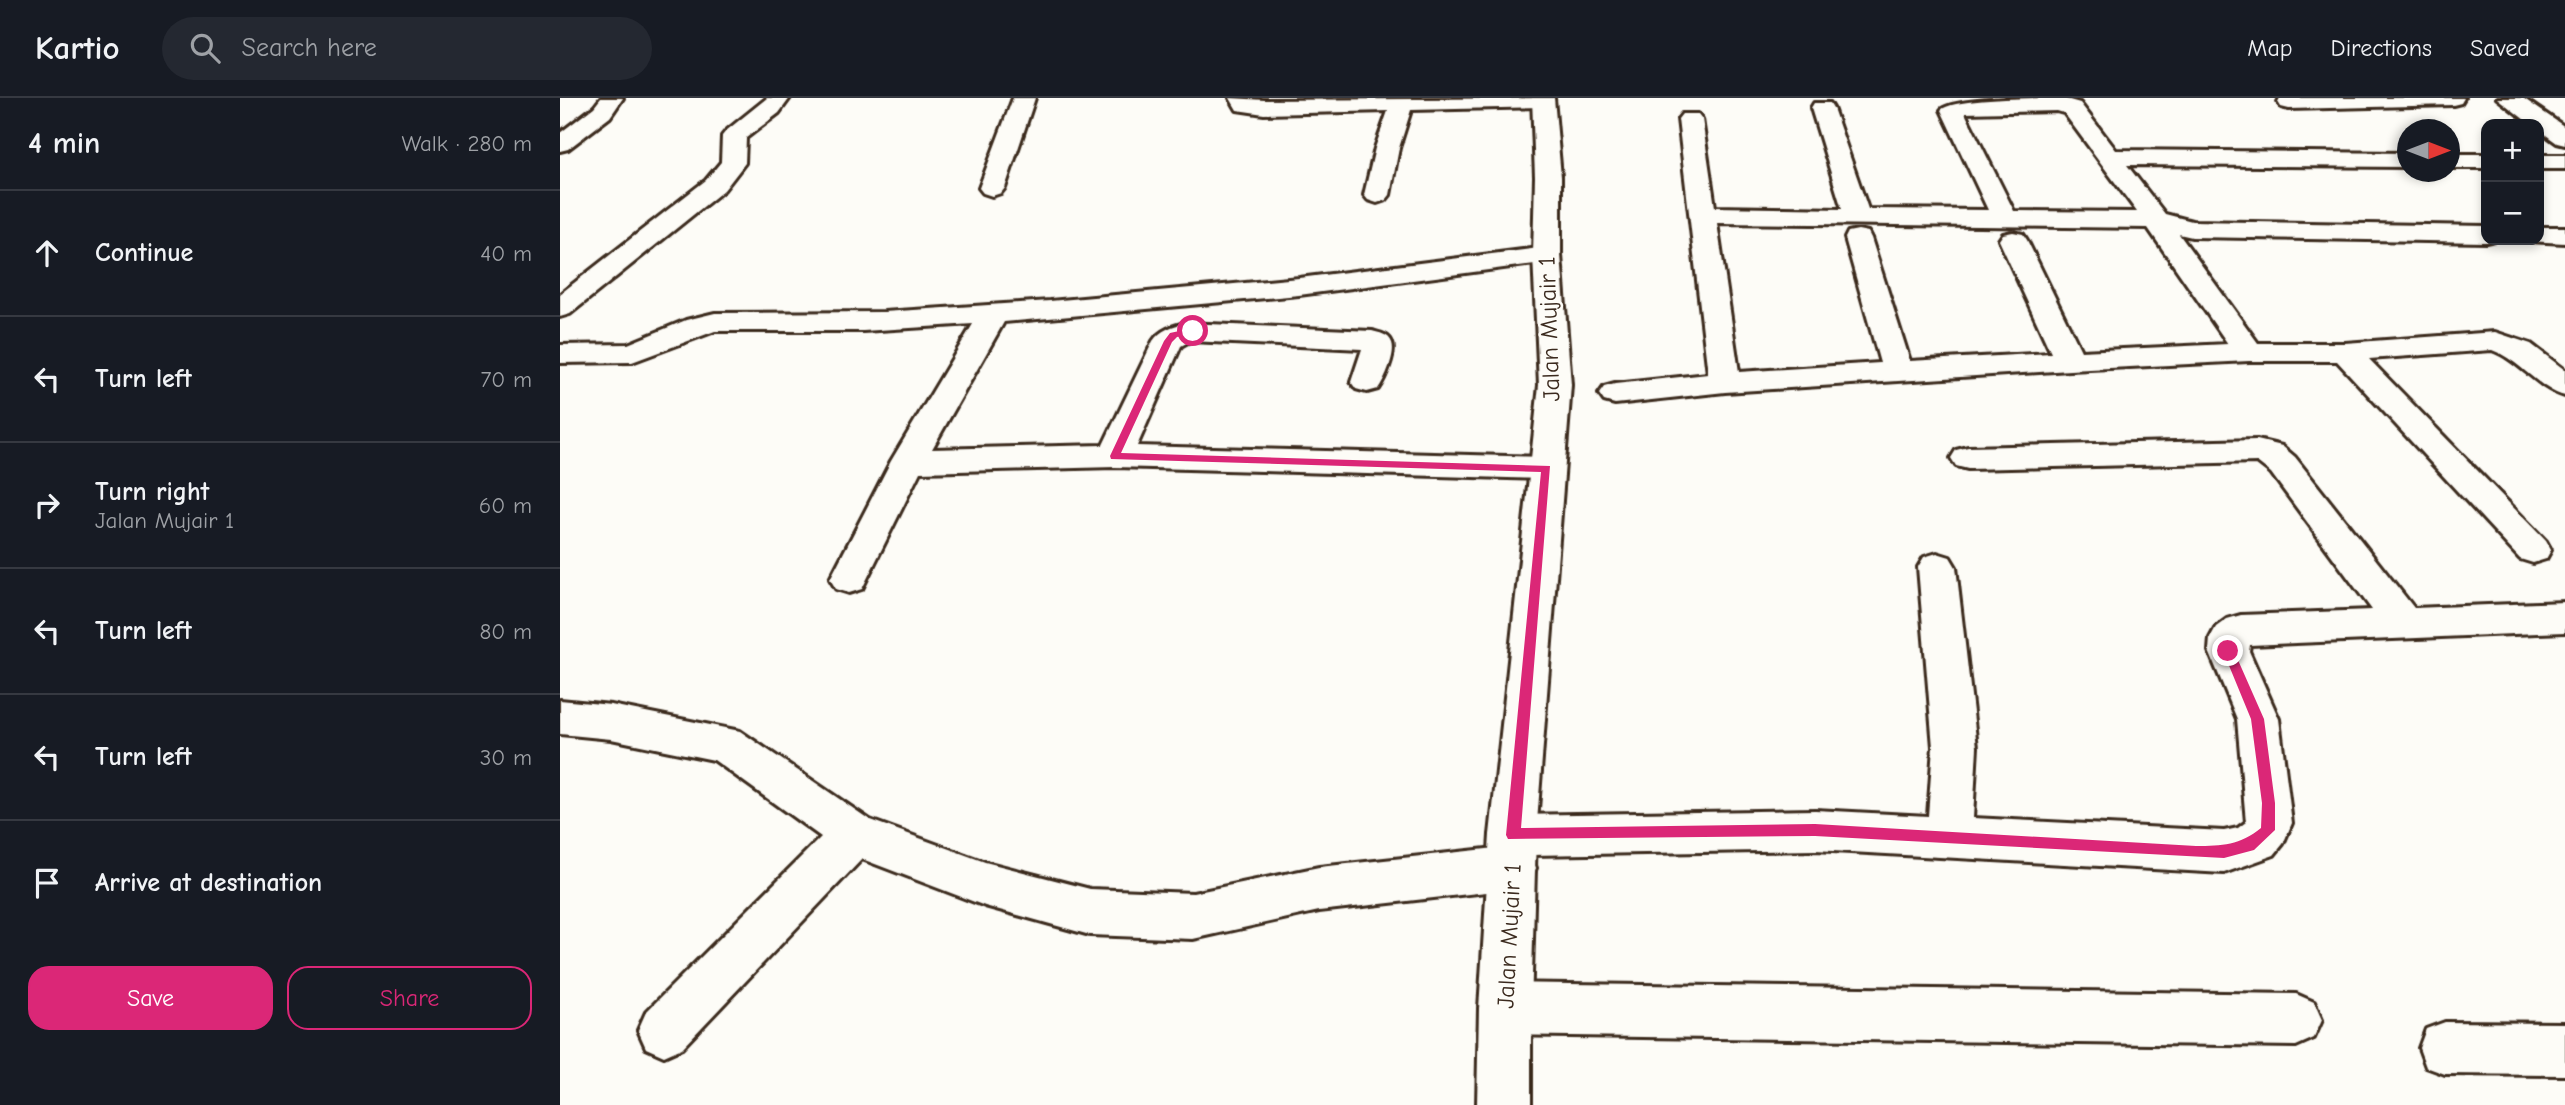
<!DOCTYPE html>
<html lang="en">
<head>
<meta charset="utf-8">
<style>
	:root { --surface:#171b24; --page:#242831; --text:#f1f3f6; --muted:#9ea1a6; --line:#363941; --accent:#db2777 }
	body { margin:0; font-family:"Comic Neue",sans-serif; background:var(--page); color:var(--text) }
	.controls { position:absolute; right:21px; top:21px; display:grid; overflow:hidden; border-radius:14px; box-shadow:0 4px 10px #0003 }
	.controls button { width:63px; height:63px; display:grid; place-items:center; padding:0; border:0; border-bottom:2px solid var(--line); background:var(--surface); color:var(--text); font:35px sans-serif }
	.compass { position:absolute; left:1837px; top:21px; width:63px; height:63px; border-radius:50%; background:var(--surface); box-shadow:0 4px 10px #0003; rotate:90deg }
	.stop { position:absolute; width:21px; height:21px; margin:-16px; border:5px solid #db2777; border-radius:50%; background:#fff }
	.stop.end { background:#db2777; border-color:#fff; box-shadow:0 2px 7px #0008 }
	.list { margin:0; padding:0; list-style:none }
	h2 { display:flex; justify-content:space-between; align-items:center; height:91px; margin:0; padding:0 28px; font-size:30px }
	h2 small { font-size:23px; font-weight:400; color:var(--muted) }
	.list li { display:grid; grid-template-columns:46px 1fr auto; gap:21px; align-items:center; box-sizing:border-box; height:126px; padding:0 28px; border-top:2px solid var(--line) }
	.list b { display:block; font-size:26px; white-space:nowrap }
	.list p { margin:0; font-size:23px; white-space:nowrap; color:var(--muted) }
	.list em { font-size:23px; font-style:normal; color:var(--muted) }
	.actions { display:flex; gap:14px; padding:21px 28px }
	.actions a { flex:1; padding:16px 0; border:2px solid var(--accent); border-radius:21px; text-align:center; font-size:24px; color:var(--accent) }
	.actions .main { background:var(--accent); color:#fff }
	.icon { flex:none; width:38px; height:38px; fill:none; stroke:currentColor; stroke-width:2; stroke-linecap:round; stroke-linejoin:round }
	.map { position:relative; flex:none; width:2005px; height:1007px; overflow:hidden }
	header { display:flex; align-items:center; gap:42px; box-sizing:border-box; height:98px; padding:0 35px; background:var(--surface); border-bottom:2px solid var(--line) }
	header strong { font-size:33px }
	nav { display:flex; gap:38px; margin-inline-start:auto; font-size:24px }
	.search { width:490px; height:63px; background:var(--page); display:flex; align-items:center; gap:18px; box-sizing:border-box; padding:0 24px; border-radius:38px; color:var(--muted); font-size:26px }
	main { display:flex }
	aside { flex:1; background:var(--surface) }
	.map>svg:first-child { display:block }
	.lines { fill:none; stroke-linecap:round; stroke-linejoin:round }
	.minor-casing { stroke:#3b2a1e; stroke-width:6 }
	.tertiary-casing { stroke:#3b2a1e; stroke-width:6 }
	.minor { fill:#fdfcf7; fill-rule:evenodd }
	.tertiary { fill:#fdfcf7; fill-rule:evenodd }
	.route { fill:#db2777 }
	.labels { text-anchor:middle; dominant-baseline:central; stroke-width:5; stroke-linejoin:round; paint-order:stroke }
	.street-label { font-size:24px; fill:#3b2a1e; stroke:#fdfcf7 }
</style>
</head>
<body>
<header>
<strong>Kartio</strong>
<div class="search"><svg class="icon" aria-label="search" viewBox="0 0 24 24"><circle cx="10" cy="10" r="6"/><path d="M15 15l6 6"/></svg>Search here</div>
<nav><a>Map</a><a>Directions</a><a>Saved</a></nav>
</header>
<main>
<aside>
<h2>4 min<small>Walk · 280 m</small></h2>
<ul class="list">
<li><svg class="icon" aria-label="ahead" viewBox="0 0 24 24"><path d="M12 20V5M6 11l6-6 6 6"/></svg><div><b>Continue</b></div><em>40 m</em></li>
<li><svg class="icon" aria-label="left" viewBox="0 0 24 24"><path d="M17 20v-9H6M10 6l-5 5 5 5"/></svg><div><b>Turn left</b></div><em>70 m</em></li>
<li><svg class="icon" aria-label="right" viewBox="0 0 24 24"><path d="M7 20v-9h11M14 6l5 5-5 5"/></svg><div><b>Turn right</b><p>Jalan Mujair 1</p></div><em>60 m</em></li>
<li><svg class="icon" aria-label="left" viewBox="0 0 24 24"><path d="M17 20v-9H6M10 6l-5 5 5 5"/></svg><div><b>Turn left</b></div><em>80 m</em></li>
<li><svg class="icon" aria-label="left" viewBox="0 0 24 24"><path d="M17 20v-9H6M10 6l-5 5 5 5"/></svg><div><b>Turn left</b></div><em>30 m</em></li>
<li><svg class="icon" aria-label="arrive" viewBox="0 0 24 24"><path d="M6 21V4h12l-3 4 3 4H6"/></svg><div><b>Arrive at destination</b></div></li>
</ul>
<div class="actions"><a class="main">Save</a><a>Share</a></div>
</aside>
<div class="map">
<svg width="2005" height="1007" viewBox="0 0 2005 1007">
	<rect width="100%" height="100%" fill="#fdfcf7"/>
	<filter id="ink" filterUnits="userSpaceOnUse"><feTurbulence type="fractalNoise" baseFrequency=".0143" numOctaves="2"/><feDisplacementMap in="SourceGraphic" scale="14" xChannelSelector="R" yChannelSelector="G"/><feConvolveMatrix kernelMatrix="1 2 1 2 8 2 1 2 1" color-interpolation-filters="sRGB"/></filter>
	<g filter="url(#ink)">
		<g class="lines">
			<g class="minor-casing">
				<g id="minor">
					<polygon points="41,0 63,0 50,19 8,51 0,53 0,35 34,9"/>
					<polygon points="207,0 230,0 219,15 186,40 185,65 164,92 10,216 0,219 0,196 146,82 161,64 162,38 166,33"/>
					<polygon points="453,0 475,0 445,90 441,95 432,98 423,95 419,90"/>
					<polygon points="670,0 704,2 993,0 994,2 991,7 983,9 851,12 839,50 830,97 826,102 817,105 808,102 804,97 815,50 828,13 704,16 677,12"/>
					<path d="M1502,0L1520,5L1556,52L1848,55V69L1567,67L1605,116L1632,123L1926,128V142H1935L1926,144L1632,139L1619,136L1698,245H1785L1935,234L1971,246L2005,272V298C1978,291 1960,262 1932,252L1809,261L1986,443L1991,452L1986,461L1973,465L1960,461L1777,263H1689L1510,272L1165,294L1055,306L1044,303L1039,296L1044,289L1055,286L1148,276L1118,21L1122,16H1138L1142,21L1155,109L1282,111L1251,10L1254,5H1270L1273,10L1308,111L1428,112L1381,12C1393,0 1479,0 1502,0ZM1497,13L1504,15L1577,114L1454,113L1405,15ZM1157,125L1588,130L1668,246L1521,253L1467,142L1463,136L1453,134L1443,136L1439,142L1491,255L1350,263L1311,140L1308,134L1298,132L1288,134L1285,140L1320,265L1179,274Z"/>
					<polygon points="1720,0 1904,0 1901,5 1893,7 1729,11 1721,9 1718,4"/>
					<polygon points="1937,0 1963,0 2005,29 2005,47 1997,45 1979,32 1979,26 1970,26"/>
					<rect x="1890" y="56" width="36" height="14"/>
					<rect x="1979" y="57" width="26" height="14"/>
					<polygon points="1979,129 2005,129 2005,145 1969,143 1979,142"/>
					<path d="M987,149L997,151L1001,157L997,163L739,197L444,224L372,351L543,347L593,243C600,232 613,228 625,225L812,233C819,235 829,236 832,245C836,256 825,281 818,291L807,294L796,291L791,284L802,251L630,243L621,248L577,348L987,359L999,362L1004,370L999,378L987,381L555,369L360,374L302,491L289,495L276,491L270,481L331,363L413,226L303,233H155L72,264L0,265V247L68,246L126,222L155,215L324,214L490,203L739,180Z"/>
					<polygon points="1697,342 1722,348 1735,359 1854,510 2005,504 2005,534 1690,547 1689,553 1719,621 1732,725 1723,746 1714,757 1664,775 1255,752 971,757 976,770 970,785 953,791 759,813 633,841 530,837 425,808 302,761 122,950 104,958 86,950 78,932 86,914 261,739 154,662 51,641 0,636 0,602 51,607 180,633 310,722 425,764 530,791 633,795 759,769 936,750 930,737 937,723 953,717 1255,712 1368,718 1373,649 1358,469 1364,459 1377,455 1390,459 1396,469 1417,649 1413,720 1664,733 1678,730 1686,724 1677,621 1649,553 1650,540 1656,529 1667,521 1681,517 1812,512 1711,375 1697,364 1408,371 1396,368 1391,360 1396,352 1408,349"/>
					<polygon points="945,885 1736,896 1754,904 1762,922 1754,940 1736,948 945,937 927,929 919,911 927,893"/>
					<polygon points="1885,924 2005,925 2005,977 1885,976 1866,969 1859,950 1866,931"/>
				</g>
			</g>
			<g class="tertiary-casing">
				<polygon id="tertiary" points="972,0 994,0 1001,79 1001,157 1011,287 976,737 971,911 971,1007 917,1007 919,911 930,737 979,287 973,157 975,79"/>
			</g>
			<use href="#minor" class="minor"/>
			<use href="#tertiary" class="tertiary"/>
		</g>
	</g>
	<path class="route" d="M633,230L637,233L636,234L617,239L612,244L561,355L990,368L961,730L1255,726L1636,748C1662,748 1680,747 1701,730L1702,705L1691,621L1663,553L1668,548L1674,553L1704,621L1715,705V732L1694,752L1664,760L1255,738L948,741L946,737L981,374L551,361L550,358L604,243L610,235Z"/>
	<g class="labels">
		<g class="street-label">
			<text transform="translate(989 231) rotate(-92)">Jalan Mujair 1</text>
			<text transform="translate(949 838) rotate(-87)">Jalan Mujair 1</text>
		</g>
	</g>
</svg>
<div class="controls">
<button>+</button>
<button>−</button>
</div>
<svg class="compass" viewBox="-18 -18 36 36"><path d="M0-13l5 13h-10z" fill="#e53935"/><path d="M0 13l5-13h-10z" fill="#9ea1a6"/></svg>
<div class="stop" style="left:633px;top:233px"></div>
<div class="stop end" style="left:1668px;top:553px"></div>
</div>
</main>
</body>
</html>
